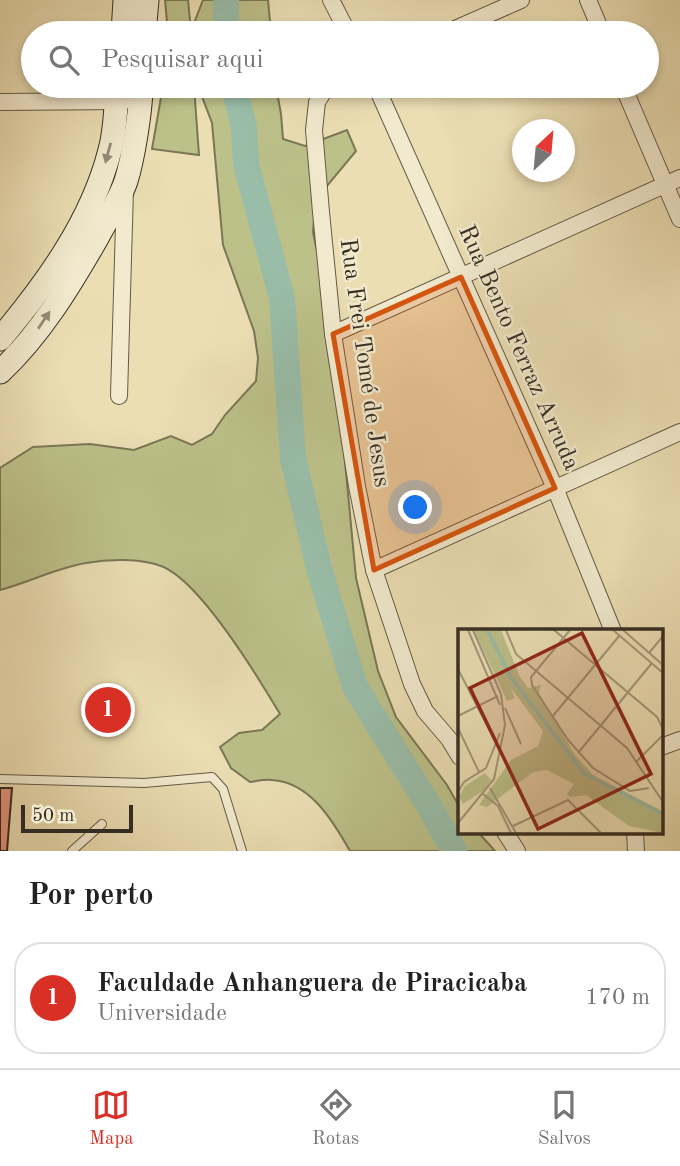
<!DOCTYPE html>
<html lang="pt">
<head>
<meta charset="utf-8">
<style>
	:root { --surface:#fff; --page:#f2f2f2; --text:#222; --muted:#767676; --line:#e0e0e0; --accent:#d93025 }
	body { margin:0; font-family:"Old Standard TT",serif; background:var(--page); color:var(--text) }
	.compass { position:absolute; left:512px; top:119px; width:63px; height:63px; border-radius:50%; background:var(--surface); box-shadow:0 4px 10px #0003; rotate:26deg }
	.scale { position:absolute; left:21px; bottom:18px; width:112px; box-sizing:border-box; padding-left:7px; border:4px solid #372e23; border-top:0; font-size:19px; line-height:24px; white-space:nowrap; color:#372e23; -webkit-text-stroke:5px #f2eace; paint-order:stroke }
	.you { position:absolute; left:416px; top:508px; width:24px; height:24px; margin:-18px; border:5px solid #fff; border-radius:50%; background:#1a73e8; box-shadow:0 0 0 10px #1a73e833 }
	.badge { display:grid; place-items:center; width:46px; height:46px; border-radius:50%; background:var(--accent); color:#fff; font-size:23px; font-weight:700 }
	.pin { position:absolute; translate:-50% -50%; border:4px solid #fff; box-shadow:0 2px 7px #0006 }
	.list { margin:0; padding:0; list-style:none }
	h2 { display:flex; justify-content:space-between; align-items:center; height:91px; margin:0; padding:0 28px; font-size:30px }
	h2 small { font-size:23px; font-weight:400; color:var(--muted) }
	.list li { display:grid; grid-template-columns:46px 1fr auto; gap:21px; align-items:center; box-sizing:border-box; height:112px; margin:0 14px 14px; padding:0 14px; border:2px solid var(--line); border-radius:28px }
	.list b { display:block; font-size:26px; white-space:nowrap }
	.list p { margin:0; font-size:23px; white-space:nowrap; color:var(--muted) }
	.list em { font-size:23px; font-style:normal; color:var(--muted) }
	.icon { flex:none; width:38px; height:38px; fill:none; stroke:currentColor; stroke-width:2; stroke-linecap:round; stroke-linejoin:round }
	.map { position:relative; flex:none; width:680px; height:851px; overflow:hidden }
	.search { position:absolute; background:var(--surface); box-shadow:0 4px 10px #0003; left:21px; right:21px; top:21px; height:77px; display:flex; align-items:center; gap:18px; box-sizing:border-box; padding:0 24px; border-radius:38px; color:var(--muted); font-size:26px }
	.sheet { height:217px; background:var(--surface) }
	nav { display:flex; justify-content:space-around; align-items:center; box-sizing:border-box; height:98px; border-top:2px solid var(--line); background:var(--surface); font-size:19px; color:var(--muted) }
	nav a { display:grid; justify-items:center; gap:4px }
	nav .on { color:var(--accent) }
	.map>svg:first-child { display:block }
	.green { fill:#bcc089; stroke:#7a7756; stroke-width:2 }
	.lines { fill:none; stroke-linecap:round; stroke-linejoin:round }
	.river { stroke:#99bda8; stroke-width:26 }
	.building { fill:#e39680; stroke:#372e23; stroke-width:2 }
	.service-casing { stroke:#645a47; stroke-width:10 }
	.minor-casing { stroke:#645a47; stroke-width:18 }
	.secondary-casing { stroke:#372e23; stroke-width:25 }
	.service { stroke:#f2eace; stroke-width:8 }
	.minor { stroke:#f2eace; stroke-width:16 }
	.secondary { stroke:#f2eace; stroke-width:23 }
	.oneway { fill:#948c78 }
	.marked { fill:#d6550e; fill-opacity:0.2; stroke:#d6550e; stroke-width:5; stroke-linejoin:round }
	.labels { text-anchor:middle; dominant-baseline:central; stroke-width:5; stroke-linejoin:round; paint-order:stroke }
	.street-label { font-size:24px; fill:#372e23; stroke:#f2eace }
	.inset-river { fill:none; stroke:#99bda8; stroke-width:3.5 }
	.inset-road { fill:none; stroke:#a39879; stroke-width:2 }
	.view { fill:#8f2418; fill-opacity:0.15; stroke:#8f2418; stroke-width:3.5 }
	.inset-edge { fill:none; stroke:#372e23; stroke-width:3.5 }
</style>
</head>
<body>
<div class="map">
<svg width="680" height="851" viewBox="0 0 680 851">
	<rect width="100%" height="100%" fill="#ebdeb3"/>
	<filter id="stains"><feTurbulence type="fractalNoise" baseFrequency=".00286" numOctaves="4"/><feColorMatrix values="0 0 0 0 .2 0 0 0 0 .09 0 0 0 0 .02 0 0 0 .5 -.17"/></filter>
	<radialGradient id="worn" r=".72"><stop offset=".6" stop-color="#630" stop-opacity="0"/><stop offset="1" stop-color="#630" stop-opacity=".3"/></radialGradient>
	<g class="green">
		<polygon points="165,0 188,0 191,31 203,0 268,0 271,33 168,33"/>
		<polygon points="163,86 194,86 199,155 152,149"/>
		<path d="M198,86H276L281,114L283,139L305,146L347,130L356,151L326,187L315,207L313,232L322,276L339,398L356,578L378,671L396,717L447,785L459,806L460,832H478L495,851H350C333,821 310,782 272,780C265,779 257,781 250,782L231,768L220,747L239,733L262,730L280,714C258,677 199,580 161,566C140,558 108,559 86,563C56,568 30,582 0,590V468L33,447L90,444L134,450L171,436L192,445L212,434L225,415L256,381L258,358L254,331L223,245L212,123Z"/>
	</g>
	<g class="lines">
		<g class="river">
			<polyline points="226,0 226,33"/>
			<polyline points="234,86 244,127 246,164 282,298 293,458 319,568 355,687 434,814 454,851"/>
		</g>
	</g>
	<polygon class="building" points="0,788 12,788 7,851 0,851"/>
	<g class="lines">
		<g class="service-casing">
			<g id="service">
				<polyline points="0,779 144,783 212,777 223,789 242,851"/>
				<polyline points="72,851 102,824"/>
			</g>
		</g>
		<g class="minor-casing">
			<g id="minor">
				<polyline points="331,0 348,33"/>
				<polyline points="588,0 602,33"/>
				<polyline points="446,33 521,0"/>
				<polyline points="330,86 326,88 317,102 314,130 321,212 333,334 357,486 374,570 412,684 425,711 449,739 460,757"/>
				<polyline points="376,86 555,488 613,631"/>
				<polyline points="623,86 680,219"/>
				<polyline points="0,102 124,101"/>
				<polyline points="333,334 680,178"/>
				<polyline points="119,396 125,190"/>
				<polyline points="374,570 680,432"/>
				<polyline points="661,747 680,740"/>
				<polyline points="505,832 517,851"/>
				<polyline points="635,832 636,851"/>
			</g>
		</g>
		<g class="secondary-casing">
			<g id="secondary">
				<polyline points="123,33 125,0"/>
				<polyline points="144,33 147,0"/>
				<path d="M0,339C47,283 92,221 110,150C116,129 115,107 118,86"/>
				<path d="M0,372C40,335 70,285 97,238C107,219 119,201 126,181C133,159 141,109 141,86"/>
			</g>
		</g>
		<use href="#service" class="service"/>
		<use href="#minor" class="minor"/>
		<use href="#secondary" class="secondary"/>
	</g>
	<defs><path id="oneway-solid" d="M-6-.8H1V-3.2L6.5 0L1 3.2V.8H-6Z" transform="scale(1.75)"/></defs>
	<g class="oneway">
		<use href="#oneway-solid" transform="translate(108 153) rotate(105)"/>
		<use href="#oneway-solid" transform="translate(44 320) rotate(-56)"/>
	</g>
	<path class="marked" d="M461,277L555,488L374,570L333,334Z"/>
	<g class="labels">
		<g class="street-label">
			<text transform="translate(518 348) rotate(66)">Rua Bento Ferraz Arruda</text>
			<text transform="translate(364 363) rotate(82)">Rua Frei Tomé de Jesus</text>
		</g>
	</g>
	<g transform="translate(458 629)">
		<rect width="205" height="205" fill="#ebdeb3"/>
		<path d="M16,1H43L62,48L70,59L83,56L81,64L117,126L135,146L204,182L205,204L171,197L128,166L112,168L109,165L116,155L89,141L75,143L29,178L21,176L53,131L80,117L85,102L52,58L57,69L49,72ZM27,144L33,151L26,161L5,175L1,168L7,157Z" fill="#bcc089"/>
		<path class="inset-river" d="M29,1L54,50L126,144L205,185"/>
		<path class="inset-road" d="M10,1L42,76M48,1L58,25L169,119L205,173M96,1L199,88L205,100M112,1L73,48L74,56L110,111L135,139L172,162L191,159M155,1L205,44M165,1L205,36M191,24L205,7M0,40L38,114M47,79L63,115M0,87L40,67M94,88L162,6M0,99L21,143M120,124L194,34M178,133L205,106M32,159L58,204M0,163L6,153L28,139L42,104M25,165L40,177L53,204M0,194L36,150L47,96L43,65L15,1M55,197L110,171L143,204"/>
		<path class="view" d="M124,4L193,145L80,200L12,59Z"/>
		<rect width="205" height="205" class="inset-edge"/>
	</g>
	<rect width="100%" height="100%" filter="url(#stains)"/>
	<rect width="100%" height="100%" fill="url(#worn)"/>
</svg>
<svg class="compass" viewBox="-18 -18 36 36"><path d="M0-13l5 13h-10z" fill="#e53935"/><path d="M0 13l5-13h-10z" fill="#767676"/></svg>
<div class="scale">50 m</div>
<div class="you"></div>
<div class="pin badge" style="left:108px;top:710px">1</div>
<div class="search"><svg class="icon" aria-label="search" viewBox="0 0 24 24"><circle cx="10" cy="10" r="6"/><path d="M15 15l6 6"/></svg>Pesquisar aqui</div>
</div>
<section class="sheet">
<h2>Por perto<small></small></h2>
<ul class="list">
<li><span class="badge">1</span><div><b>Faculdade Anhanguera de Piracicaba</b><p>Universidade</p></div><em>170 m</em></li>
</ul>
</section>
<nav>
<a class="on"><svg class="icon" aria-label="map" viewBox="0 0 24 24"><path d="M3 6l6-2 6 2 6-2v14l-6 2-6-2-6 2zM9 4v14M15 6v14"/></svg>Mapa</a>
<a><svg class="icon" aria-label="directions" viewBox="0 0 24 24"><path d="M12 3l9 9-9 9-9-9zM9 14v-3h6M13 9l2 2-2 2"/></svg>Rotas</a>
<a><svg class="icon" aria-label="saved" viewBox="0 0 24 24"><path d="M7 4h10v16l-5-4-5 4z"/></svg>Salvos</a>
</nav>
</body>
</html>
